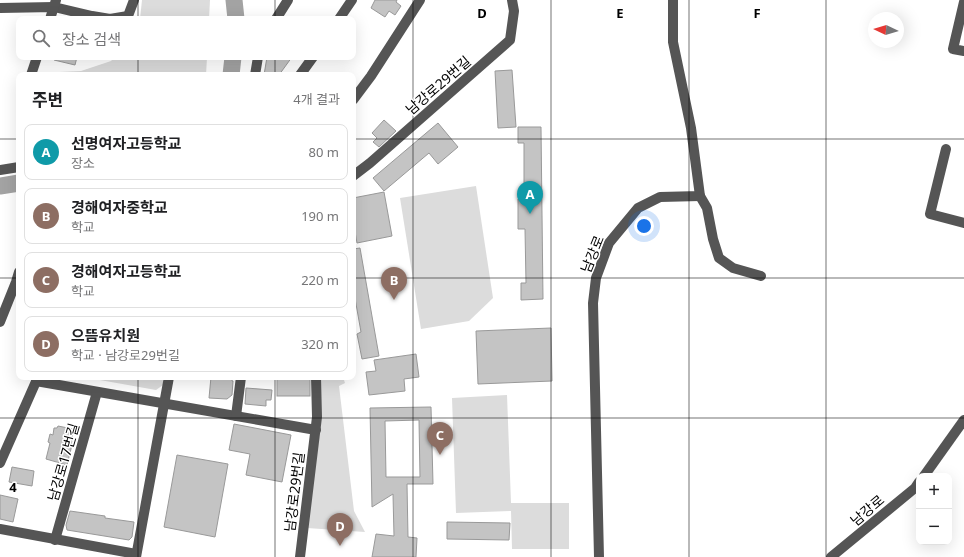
<!DOCTYPE html>
<html lang="ko">
<head>
<meta charset="utf-8">
<style>
	:root { --surface:#fff; --page:#f6f6f6; --text:#202124; --muted:#757577; --line:#e0e0e0; --accent:#000 }
	body { margin:0; font-family:"Noto Sans","Noto Sans KR",sans-serif; background:var(--page); color:var(--text) }
	.controls { position:absolute; right:12px; bottom:12px; display:grid; overflow:hidden; border-radius:8px; box-shadow:0 4px 16px #0002 }
	.controls button { width:36px; height:36px; display:grid; place-items:center; padding:0; border:0; border-bottom:1px solid var(--line); background:var(--surface); color:var(--text); font:20px sans-serif }
	.compass { position:absolute; left:868px; top:12px; width:36px; height:36px; border-radius:50%; background:var(--surface); box-shadow:0 4px 16px #0002; rotate:274deg }
	.you { position:absolute; left:644px; top:226px; width:14px; height:14px; margin:-10px; border:3px solid #fff; border-radius:50%; background:#1a73e8; box-shadow:0 0 0 6px #1a73e833 }
	.badge { display:grid; place-items:center; width:26px; height:26px; border-radius:50%; background:var(--accent); color:#fff; font-size:13px; font-weight:700 }
	.pin { position:absolute; translate:-50% -33px; filter:drop-shadow(0 1px 2px #0008) }
	.pin::after { content:''; position:absolute; top:21px; width:14px; height:12px; background:inherit; clip-path:polygon(0 0,100% 0,50% 100%) }
	.list { margin:0; padding:0; list-style:none }
	h2 { display:flex; justify-content:space-between; align-items:center; height:52px; margin:0; padding:0 16px; font-size:17px }
	h2 small { font-size:13px; font-weight:400; color:var(--muted) }
	.list li { display:grid; grid-template-columns:26px 1fr auto; gap:12px; align-items:center; box-sizing:border-box; height:56px; margin:0 8px 8px; padding:0 8px; border:1px solid var(--line); border-radius:8px }
	.list b { display:block; font-size:15px; white-space:nowrap }
	.list p { margin:0; font-size:13px; white-space:nowrap; color:var(--muted) }
	.list em { font-size:13px; font-style:normal; color:var(--muted) }
	.icon { flex:none; width:22px; height:22px; fill:none; stroke:currentColor; stroke-width:2; stroke-linecap:round; stroke-linejoin:round }
	.map { position:relative; flex:none; width:964px; height:557px; overflow:hidden }
	.search { position:absolute; background:var(--surface); box-shadow:0 4px 16px #0002; left:16px; top:16px; width:340px; height:44px; display:flex; align-items:center; gap:10px; box-sizing:border-box; padding:0 14px; border-radius:8px; color:var(--muted); font-size:15px }
	.panel { position:absolute; background:var(--surface); box-shadow:0 4px 16px #0002; left:16px; top:72px; width:340px; height:308px; border-radius:8px }
	.map>svg:first-child { display:block }
	.green { fill:#dcdcdc }
	.lines { fill:none; stroke-linecap:round; stroke-linejoin:round }
	.river { stroke:#a3a3a3; stroke-width:17 }
	.building { fill:#c4c4c4; stroke:#999; fill-rule:evenodd }
	.minor { stroke:#555; stroke-width:10 }
	.grid { fill:none; stroke:#000; stroke-width:1; stroke-opacity:0.55 }
	.labels { text-anchor:middle; dominant-baseline:central; stroke-width:3; stroke-linejoin:round; paint-order:stroke }
	.street-label { font-size:14px; fill:#000; stroke:#fff }
	.grid-label { font-size:13px; text-anchor:middle; font-weight:bold; fill:#000; stroke:#fff; stroke-width:3; stroke-linejoin:round; paint-order:stroke }
</style>
</head>
<body>
<div class="map">
<svg width="964" height="557" viewBox="0 0 964 557">
	<rect width="100%" height="100%" fill="#fff"/>
	<g class="green">
		<polygon points="142,0 210,0 209,19 140,19"/>
		<polygon points="115,57 207,57 206,75 58,75 59,72 81,71 111,61"/>
		<polygon points="476,186 493,298 469,321 421,329 400,198"/>
		<polygon points="83,377 163,377 163,385 156,390"/>
		<polygon points="321,377 343,377 345,383 339,386 354,511 365,532 307,528 320,430"/>
		<polygon points="507,395 511,503 569,503 569,549 512,549 511,511 456,513 452,398"/>
	</g>
	<g class="lines">
		<g class="river">
			<polyline points="234,0 236,19"/>
			<polyline points="231,75 233,57"/>
			<polyline points="0,186 19,183"/>
		</g>
	</g>
	<g class="building">
		<polygon points="375,0 397,0 396,2 401,6 395,15 389,11 385,17 371,8"/>
		<polygon points="54,57 77,57 75,65 54,60"/>
		<polygon points="267,57 292,57 279,75 264,75"/>
		<polygon points="512,70 516,127 498,128 495,71"/>
		<polygon points="384,120 396,131 379,147 373,142 377,138 372,133"/>
		<polygon points="438,123 458,147 438,164 429,153 384,191 373,178"/>
		<polygon points="518,127 541,127 543,299 521,300 521,283 526,283 525,229 518,229 518,199 524,198 524,143 518,143"/>
		<polygon points="384,192 392,236 357,243 353,220 353,198"/>
		<polygon points="360,248 379,356 362,359 357,334 361,332 353,287 353,249"/>
		<polygon points="551,328 552,381 478,384 476,331"/>
		<polygon points="416,354 419,377 404,379 405,391 369,395 366,372 376,371 374,360"/>
		<polygon points="211,377 232,377 232,381 233,381 232,395 227,399 209,398"/>
		<rect x="277" y="377" width="33" height="19"/>
		<polygon points="246,388 272,390 271,400 266,400 266,406 245,404"/>
		<path d="M431,407L433,484H407L408,537L417,538L416,557H372L376,534L394,536L393,494L372,507L370,408ZM419,420L420,477H386L385,421Z"/>
		<polygon points="234,424 291,435 282,482 246,475 250,454 229,450"/>
		<polygon points="58,426 73,429 71,449 67,465 46,459 50,443 48,442 50,434 53,435 54,428 57,428"/>
		<polygon points="177,455 228,464 215,537 164,527"/>
		<polygon points="12,467 34,471 32,486 9,482"/>
		<polygon points="0,495 18,499 13,522 0,519"/>
		<polygon points="70,511 105,516 105,518 134,522 132,537 129,540 67,530 66,525"/>
		<polygon points="447,522 510,523 509,540 447,539"/>
	</g>
	<g class="lines">
		<g class="minor">
			<polyline points="964,2 953,49 964,51"/>
			<polyline points="0,8 54,7 92,16 110,19 128,16 134,0"/>
			<polyline points="50,19 56,0"/>
			<polyline points="276,19 288,0"/>
			<polyline points="339,19 352,0"/>
			<polyline points="31,75 37,57"/>
			<polyline points="255,75 258,57"/>
			<polyline points="300,75 313,57"/>
			<polyline points="353,100 371,76 420,0"/>
			<polyline points="946,149 930,214 964,223"/>
			<polyline points="0,170 19,167"/>
			<polyline points="353,176 370,163 510,40 514,11 512,0"/>
			<polyline points="700,196 707,208 713,239 719,258 733,268 761,276"/>
			<polyline points="0,322 16,282 19,272"/>
			<polyline points="36,381 316,430"/>
			<polyline points="236,416 241,377"/>
			<polyline points="0,463 38,377"/>
			<polyline points="924,476 964,420"/>
			<polyline points="0,529 136,554"/>
			<polyline points="55,540 97,392"/>
			<polyline points="136,557 169,377"/>
			<polyline points="300,557 317,417 316,377"/>
			<polyline points="599,557 593,303 596,278 609,243 638,208 660,197 700,196 691,128 673,42 673,0"/>
			<polyline points="831,557 915,488 919,482"/>
		</g>
	</g>
	<path class="grid" d="M138,0V19M275,0V19M413,0V557M551,0V557M689,0V557M826,0V557M138,57V75M275,57V75M0,139H19M353,139H964M0,278H19M353,278H964M138,377V557M275,377V557M0,418H964"/>
	<g class="labels">
		<g class="street-label">
			<text transform="translate(438 85) rotate(-41)">남강로29번길</text>
			<text transform="translate(592 254) rotate(-68)">남강로</text>
			<text transform="translate(63 462) rotate(-74)">남강로17번길</text>
			<text transform="translate(294 492) rotate(-83)">남강로29번길</text>
			<text transform="translate(867 510) rotate(-40)">남강로</text>
		</g>
	</g>
	<g class="grid-label">
		<text x="482" y="18">D</text>
		<text x="620" y="18">E</text>
		<text x="757" y="18">F</text>
		<text x="13" y="492">4</text>
	</g>
</svg>
<div class="controls">
<button>+</button>
<button>−</button>
</div>
<svg class="compass" viewBox="-18 -18 36 36"><path d="M0-13l5 13h-10z" fill="#e53935"/><path d="M0 13l5-13h-10z" fill="#757577"/></svg>
<div class="you"></div>
<div class="pin badge" style="left:530px;top:214px;background:#0f9aa8">A</div>
<div class="pin badge" style="left:394px;top:300px;background:#8d6e63">B</div>
<div class="pin badge" style="left:440px;top:455px;background:#8d6e63">C</div>
<div class="pin badge" style="left:340px;top:546px;background:#8d6e63">D</div>
<div class="search"><svg class="icon" aria-label="search" viewBox="0 0 24 24"><circle cx="10" cy="10" r="6"/><path d="M15 15l6 6"/></svg>장소 검색</div>
<section class="panel">
<h2>주변<small>4개 결과</small></h2>
<ul class="list">
<li><span class="badge" style="background:#0f9aa8">A</span><div><b>선명여자고등학교</b><p>장소</p></div><em>80 m</em></li>
<li><span class="badge" style="background:#8d6e63">B</span><div><b>경해여자중학교</b><p>학교</p></div><em>190 m</em></li>
<li><span class="badge" style="background:#8d6e63">C</span><div><b>경해여자고등학교</b><p>학교</p></div><em>220 m</em></li>
<li><span class="badge" style="background:#8d6e63">D</span><div><b>으뜸유치원</b><p>학교 · 남강로29번길</p></div><em>320 m</em></li>
</ul>
</section>
</div>
</body>
</html>
